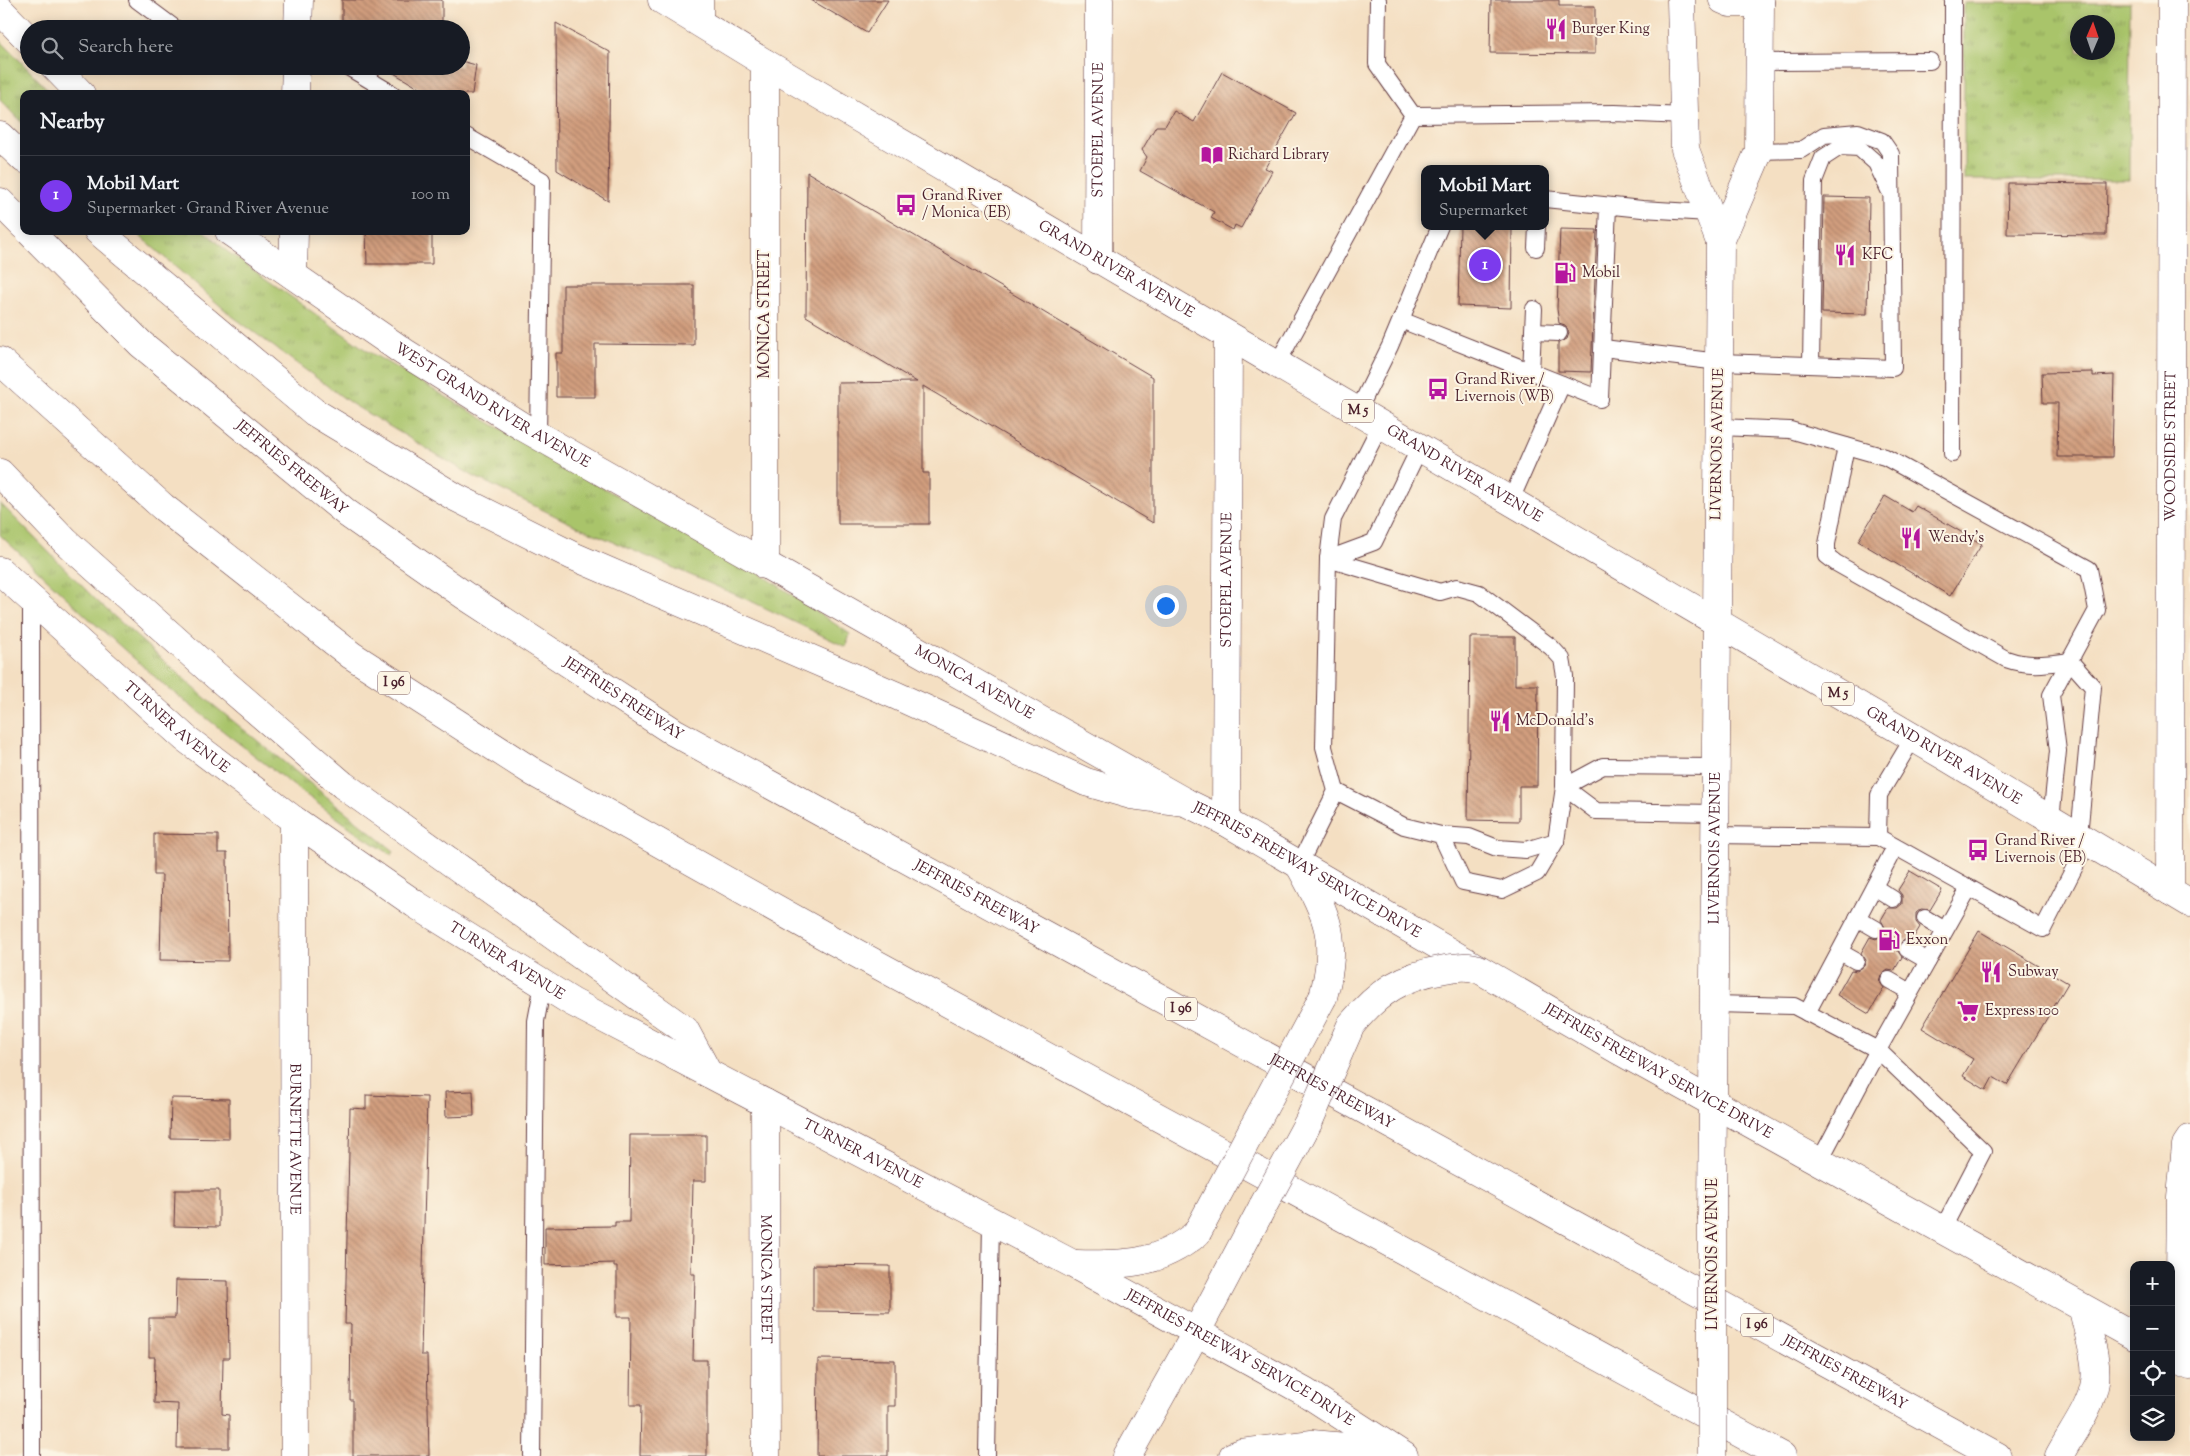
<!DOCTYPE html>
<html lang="en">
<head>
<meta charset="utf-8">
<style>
	:root { --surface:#171b24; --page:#20242c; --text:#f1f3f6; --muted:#9ea1a6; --line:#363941; --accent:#7c3aed }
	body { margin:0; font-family:"Sorts Mill Goudy",serif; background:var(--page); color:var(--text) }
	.controls { position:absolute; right:15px; bottom:15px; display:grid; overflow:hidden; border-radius:10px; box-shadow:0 2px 12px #0003 }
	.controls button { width:45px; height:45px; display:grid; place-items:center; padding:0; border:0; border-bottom:1px solid var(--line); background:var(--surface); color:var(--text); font:25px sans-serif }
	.compass { position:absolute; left:2070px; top:15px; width:45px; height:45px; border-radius:50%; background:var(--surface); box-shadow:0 2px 12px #0003; rotate:2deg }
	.you { position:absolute; left:1165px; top:605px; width:18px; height:18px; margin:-12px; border:4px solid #fff; border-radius:50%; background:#1a73e8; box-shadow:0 0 0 8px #1a73e833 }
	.badge { display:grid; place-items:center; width:32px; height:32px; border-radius:50%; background:var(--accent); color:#fff; font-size:16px; font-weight:700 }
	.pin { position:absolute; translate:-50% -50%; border:2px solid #fff; box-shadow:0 1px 5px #0006 }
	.popup { position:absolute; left:1421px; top:165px; width:128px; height:65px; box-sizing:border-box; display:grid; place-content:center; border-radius:10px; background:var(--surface); filter:drop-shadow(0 1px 4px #0005); font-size:16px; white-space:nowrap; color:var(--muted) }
	.popup b { font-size:19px; color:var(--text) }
	.popup::after { content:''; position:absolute; left:50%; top:100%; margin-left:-10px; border:10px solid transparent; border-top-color:var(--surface) }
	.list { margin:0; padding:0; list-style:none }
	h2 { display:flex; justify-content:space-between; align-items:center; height:65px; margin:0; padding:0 20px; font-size:21px }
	h2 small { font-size:16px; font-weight:400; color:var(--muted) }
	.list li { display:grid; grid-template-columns:32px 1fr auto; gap:15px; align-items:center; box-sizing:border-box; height:80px; padding:0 20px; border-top:1px solid var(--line) }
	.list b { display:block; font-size:19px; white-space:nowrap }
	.list p { margin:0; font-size:16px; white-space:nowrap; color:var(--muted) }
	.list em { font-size:16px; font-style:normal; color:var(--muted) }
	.icon { flex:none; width:28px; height:28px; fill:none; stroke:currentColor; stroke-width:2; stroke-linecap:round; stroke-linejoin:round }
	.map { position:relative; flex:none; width:2190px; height:1456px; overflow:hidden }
	.search { position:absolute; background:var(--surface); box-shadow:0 2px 12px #0003; left:20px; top:20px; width:450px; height:55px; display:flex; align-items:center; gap:12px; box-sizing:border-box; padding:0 18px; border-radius:28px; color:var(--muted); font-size:19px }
	.panel { position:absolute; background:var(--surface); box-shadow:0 2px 12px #0003; left:20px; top:90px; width:450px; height:145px; border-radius:10px }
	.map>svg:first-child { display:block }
	.grass { fill:url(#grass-tufts); stroke:#7a724b; fill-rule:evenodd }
	.building { fill:url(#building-back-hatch) }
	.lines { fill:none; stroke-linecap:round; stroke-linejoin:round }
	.service-casing { stroke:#643c42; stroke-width:18 }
	.minor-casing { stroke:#643c42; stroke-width:29 }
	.tertiary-casing { stroke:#643c42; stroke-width:29 }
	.secondary-casing { stroke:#643c42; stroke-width:29 }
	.primary-casing { stroke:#643c42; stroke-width:29 }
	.motorway-casing { stroke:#643c42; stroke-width:29 }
	.service { stroke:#fff; stroke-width:16 }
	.minor { stroke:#fff; stroke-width:28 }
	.tertiary { stroke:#fff; stroke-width:28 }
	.secondary { stroke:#fff; stroke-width:28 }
	.primary { stroke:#fff; stroke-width:28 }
	.motorway { stroke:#fff; stroke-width:28 }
	.primary-bridge-casing { stroke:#643c42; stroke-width:29; stroke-linecap:butt }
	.primary-bridge { stroke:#fff; stroke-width:28 }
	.labels { text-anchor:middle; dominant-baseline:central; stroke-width:4; stroke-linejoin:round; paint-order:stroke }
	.shield { fill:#fcf5e5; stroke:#7f5f63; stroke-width:1 }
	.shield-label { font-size:14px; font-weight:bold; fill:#4a1f2b }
	.poi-label { font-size:15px; fill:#4a1f2b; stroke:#fcf5e5; text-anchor:start }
	.street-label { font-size:15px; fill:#4a1f2b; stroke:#fcf5e5 }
</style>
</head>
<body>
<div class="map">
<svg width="2190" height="1456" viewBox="0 0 2190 1456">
	<defs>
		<pattern id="grass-tufts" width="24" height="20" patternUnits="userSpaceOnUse" patternTransform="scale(1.25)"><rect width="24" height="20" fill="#a9c46b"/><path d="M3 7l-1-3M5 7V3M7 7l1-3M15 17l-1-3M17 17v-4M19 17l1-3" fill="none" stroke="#8c9f58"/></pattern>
		<pattern id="building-back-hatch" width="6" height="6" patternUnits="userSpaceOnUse" patternTransform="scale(1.25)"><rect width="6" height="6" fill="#d19e7e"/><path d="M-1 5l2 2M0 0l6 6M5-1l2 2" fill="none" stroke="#ac8067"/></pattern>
	</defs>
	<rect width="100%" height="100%" fill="#fcf5e5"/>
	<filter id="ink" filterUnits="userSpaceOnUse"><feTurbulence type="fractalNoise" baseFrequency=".02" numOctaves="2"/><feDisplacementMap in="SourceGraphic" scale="10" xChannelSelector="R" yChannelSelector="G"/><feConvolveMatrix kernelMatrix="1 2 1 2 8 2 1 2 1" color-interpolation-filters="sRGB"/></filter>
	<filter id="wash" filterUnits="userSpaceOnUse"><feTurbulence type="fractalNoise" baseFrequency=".0096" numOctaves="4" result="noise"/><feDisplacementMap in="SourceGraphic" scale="20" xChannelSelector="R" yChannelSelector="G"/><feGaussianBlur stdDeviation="1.12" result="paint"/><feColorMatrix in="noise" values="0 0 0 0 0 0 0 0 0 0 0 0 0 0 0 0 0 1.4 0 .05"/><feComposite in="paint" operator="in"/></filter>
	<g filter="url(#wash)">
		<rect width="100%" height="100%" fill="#f4dfc2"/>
		<g class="grass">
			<path d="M1964,3H2130L2129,180H1964ZM2078,22H2108V52H2078Z"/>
			<polygon points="0,40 52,94 24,94 24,125 0,100"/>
			<polygon points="134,231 204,231 228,252 366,350 574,472 761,574 850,634 846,647 755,603 572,524 473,476 352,404 232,316"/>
			<polygon points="0,503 97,601 212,704 394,851 392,855 363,837 286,780 164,685 85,615 0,535"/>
		</g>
		<g id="blocks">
			<g class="building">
				<rect x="342" y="0" width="100" height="29"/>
				<polygon points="811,0 888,0 867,33"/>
				<polygon points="1491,0 1559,0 1559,6 1595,6 1595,54 1490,53"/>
				<polygon points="556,23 610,52 608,201 557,170"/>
				<polygon points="461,61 476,65 472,94 429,94 382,66 461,66"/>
				<polygon points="1222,72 1296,113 1265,168 1272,171 1241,228 1235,225 1233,230 1211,218 1214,212 1140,171 1147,157 1142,150 1156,126 1165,126 1174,111 1194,122"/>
				<polygon points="807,172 1153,377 1153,523 923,386 923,473 929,473 929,524 838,524 838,383 917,382 806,316"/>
				<polygon points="2008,183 2107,184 2106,235 2007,234"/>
				<polygon points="1824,197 1869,198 1867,314 1822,313"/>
				<polygon points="1460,226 1512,227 1511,308 1458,306"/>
				<polygon points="1560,229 1597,230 1591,372 1558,371 1558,343 1567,339 1569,333 1565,325 1559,323 1557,309"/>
				<polygon points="366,231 432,231 432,264 367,264"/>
				<polygon points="563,285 694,285 694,345 595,344 595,397 556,397 556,353 563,353"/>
				<polygon points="2093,372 2093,376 2114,375 2112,457 2057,457 2058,403 2043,403 2042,373"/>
				<polygon points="1885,496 1912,512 1916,506 1982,544 1950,596 1858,541"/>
				<polygon points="1470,637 1515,637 1515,685 1538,685 1537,786 1519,786 1519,821 1468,820"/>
				<polygon points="154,834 218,835 218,853 227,853 228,961 160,960 162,875 154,875"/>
				<polygon points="1910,871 1942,890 1930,910 1921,909 1916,913 1916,922 1920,927 1912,940 1906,939 1899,944 1897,950 1902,957 1894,971 1888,970 1881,975 1879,981 1884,988 1869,1014 1837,995 1851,970 1857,971 1864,966 1866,960 1861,953 1870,937 1876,939 1884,934 1886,929 1881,920 1888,908 1897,908 1902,904 1902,895 1898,890"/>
				<polygon points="1979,931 2068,983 2007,1085 1993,1077 1986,1090 1963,1076 1973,1059 1922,1028"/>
				<polygon points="473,1091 474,1116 446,1117 445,1092"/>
				<polygon points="366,1095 427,1097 421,1355 427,1355 429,1456 353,1456 353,1400 350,1400 351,1324 345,1324 350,1108 366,1109"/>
				<polygon points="171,1098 229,1099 229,1139 170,1138"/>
				<polygon points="630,1135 706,1135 706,1181 693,1181 691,1274 695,1274 693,1360 707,1360 707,1456 640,1456 641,1405 630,1405 631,1317 617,1317 617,1267 614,1267 614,1263 545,1265 545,1227 615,1226 615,1222 629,1222"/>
				<polygon points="175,1190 219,1190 219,1227 174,1226"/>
				<polygon points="813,1265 890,1266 890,1312 813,1311"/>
				<polygon points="176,1280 228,1281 229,1358 223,1358 222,1414 229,1415 229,1448 177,1448 178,1404 154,1403 155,1357 149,1357 149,1318 175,1318"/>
				<polygon points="818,1359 895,1360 895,1406 888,1406 888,1456 817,1456"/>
			</g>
		</g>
	</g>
	<g filter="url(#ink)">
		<use href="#blocks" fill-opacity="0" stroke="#643c42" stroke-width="1"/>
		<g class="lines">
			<g class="service-casing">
				<g id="service">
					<polyline points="137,0 176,29"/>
					<polyline points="1759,62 1930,61"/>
					<polyline points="346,66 393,94"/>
					<polyline points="1413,115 1615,113 1685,116"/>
					<polyline points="466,136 542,180 538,435"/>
					<polyline points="1545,199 1642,209 1709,213"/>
					<polyline points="1536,248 1537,226"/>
					<polyline points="1401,320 1600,399 1608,206"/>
					<polyline points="1533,332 1559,333"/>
					<polyline points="1603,348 1719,362 1893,368 1891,154 1882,141 1858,132 1824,135 1801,150 1759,151"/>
					<polyline points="1277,364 1413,115 1377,64 1378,0"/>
					<polyline points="1811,364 1814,181 1823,158 1840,147 1859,148 1876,163 1889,190"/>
					<polyline points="1531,372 1534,309"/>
					<polyline points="1358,411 1390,346 1440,226"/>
					<polyline points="1719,427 1790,430 1885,457 2089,569 2097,610 2051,695 2058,751 2051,820"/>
					<path d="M1846,446L1827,544V556L1836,563L2006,659C2028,667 2047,664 2070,661"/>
					<polyline points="1952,454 1953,0"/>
					<polyline points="1510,502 1562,384"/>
					<polyline points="1328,559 1440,592 1457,587 1479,593 1551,647 1562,659 1565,676 1564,787 1556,841 1537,873 1502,890 1463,882 1441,835 1404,826 1336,791"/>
					<polyline points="1328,559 1374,542 1420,447"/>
					<polyline points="31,599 32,1456"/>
					<polyline points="2070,661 2093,687 2079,836"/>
					<polyline points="1715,813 1596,811 1564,787 1603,766 1715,767"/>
					<polyline points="1441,835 1469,837 1497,848 1526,850 1556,841"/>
					<polyline points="1714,835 1878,837 2043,929 2088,841"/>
					<polyline points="1878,837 1879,795 1913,738"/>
					<polyline points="1299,865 1336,791 1324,747 1328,559 1333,519 1381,424"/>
					<polyline points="1874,887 1893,899"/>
					<polyline points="1857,918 1876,929"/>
					<polyline points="1925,918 1945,930"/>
					<polyline points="1907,949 1928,961"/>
					<polyline points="1840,952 1856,961"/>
					<polyline points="1889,980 1910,992"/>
					<polyline points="1714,1004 1794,1006 1878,1050 1969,888"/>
					<polyline points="1807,1013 1895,847"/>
					<polyline points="1819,1162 1878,1050 1983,1151 1942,1230"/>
					<polyline points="532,1456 536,1021 543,984"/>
					<polyline points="987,1456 991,1221"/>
				</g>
			</g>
			<g class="minor-casing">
				<g id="minor">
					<polyline points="699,21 699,0"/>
					<polyline points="298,29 299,0"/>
					<polyline points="765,63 765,565"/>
					<polyline points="295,94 296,66"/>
					<path id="s1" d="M1098,260L1099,0"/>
					<polyline points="293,275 294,231"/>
					<path id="s2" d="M294,820L295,1456"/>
					<path id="s3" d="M1226,822L1228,336"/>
					<path id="s4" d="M2170,891L2172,0"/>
					<path id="s5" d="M765,1103L766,1456"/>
					<polyline points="2179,1360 2181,1197 2186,1145 2190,1139"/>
				</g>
			</g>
			<g class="tertiary-casing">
				<polyline id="tertiary" points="1127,1456 1196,1333"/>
			</g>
			<g class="secondary-casing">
				<g id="secondary">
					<polyline points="1681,0 1685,149 1720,242 1717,623"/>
					<polyline points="1723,0 1730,3 1760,3"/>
					<polyline points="1720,242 1759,151 1760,0"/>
				</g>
			</g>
			<g class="primary-casing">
				<g id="primary">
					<path id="s6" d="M662,0L765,63L1948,758L2190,903"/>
					<polyline points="0,10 29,40"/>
					<polyline points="54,66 81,94"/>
					<path id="s7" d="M229,231L404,352L523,427L1185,802L1226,822L1618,1050L2134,1336"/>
					<path id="s8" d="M0,571L185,738L294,820L415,904L572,1002L1073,1264L1305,1392L1404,1456"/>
					<path d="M1300,866C1328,917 1339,939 1323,997"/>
					<path id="s9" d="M1712,1217L1717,623"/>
					<path d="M1077,1264C1124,1265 1159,1265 1197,1233"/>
					<polyline points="1196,1333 1263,1206"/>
					<polyline points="2171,1356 2190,1366"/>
					<polyline points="1233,1456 1241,1453 1312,1444 1346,1447 1386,1456"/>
					<path d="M2059,1456C2071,1433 2091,1408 2095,1382C2098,1359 2087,1331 2083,1309"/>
				</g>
			</g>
			<g class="motorway-casing">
				<g id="motorway">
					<polyline points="0,136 24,159"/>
					<polyline points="0,202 24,226"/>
					<path id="s10" d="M29,231L141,344L348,514L464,595L674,732L1997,1456"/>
					<polyline points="98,231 314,412 455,497 573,556 895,695 1086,782 1131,795 1185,802"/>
					<polyline points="0,361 163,507 351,655 533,772 832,940 1782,1456"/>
					<polyline points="0,473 65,541 214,674 343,785 685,1030 708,1073"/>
				</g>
			</g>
			<use href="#service" class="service"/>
			<use href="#minor" class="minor"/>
			<use href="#tertiary" class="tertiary"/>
			<use href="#secondary" class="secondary"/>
			<use href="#primary" class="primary"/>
			<use href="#motorway" class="motorway"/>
			<g class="primary-bridge-casing">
				<g id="primary-bridge">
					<path d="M1263,1206L1309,1121L1351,1025C1379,991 1402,976 1445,969C1457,967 1469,965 1480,970"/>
					<polyline points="1712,1217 1712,1456"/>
					<polyline points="1197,1233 1323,997"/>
				</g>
			</g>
			<use href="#primary-bridge" class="primary-bridge"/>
		</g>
	</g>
	<defs>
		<g id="restaurant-bare" transform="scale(1.725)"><path d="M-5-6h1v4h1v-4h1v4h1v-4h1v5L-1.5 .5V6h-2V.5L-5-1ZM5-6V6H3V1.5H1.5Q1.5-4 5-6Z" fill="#b5179e" stroke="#fcf5e5" stroke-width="2.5" paint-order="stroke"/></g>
		<g id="library-bare" transform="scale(1.725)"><path d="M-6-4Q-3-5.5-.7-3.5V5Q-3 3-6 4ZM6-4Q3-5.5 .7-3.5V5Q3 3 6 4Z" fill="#b5179e" stroke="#fcf5e5" stroke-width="2.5" paint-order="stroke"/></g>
		<g id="bus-bare" transform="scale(1.725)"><path d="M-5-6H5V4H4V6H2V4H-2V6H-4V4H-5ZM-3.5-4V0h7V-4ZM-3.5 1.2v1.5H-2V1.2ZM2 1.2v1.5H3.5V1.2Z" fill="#b5179e" stroke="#fcf5e5" stroke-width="2.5" paint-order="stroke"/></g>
		<g id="fuel-bare" transform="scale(1.725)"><path d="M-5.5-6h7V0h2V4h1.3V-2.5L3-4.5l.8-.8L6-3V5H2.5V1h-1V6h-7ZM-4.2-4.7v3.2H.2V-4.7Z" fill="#b5179e" stroke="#fcf5e5" stroke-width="2.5" paint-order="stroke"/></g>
		<g id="supermarket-bare" transform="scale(1.725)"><path d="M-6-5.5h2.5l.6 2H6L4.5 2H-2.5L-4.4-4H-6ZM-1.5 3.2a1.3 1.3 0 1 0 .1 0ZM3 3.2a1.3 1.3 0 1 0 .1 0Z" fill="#b5179e" stroke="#fcf5e5" stroke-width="2.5" paint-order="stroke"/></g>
	</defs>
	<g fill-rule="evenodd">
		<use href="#restaurant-bare" x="1556" y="29"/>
		<use href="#library-bare" x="1212" y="155"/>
		<use href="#bus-bare" x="906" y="205"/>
		<use href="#restaurant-bare" x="1845" y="255"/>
		<use href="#fuel-bare" x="1565" y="273"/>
		<use href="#bus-bare" x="1438" y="389"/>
		<use href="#restaurant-bare" x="1911" y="538"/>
		<use href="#restaurant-bare" x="1500" y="721"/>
		<use href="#bus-bare" x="1978" y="850"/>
		<use href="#fuel-bare" x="1889" y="940"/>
		<use href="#restaurant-bare" x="1991" y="972"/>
		<use href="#supermarket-bare" x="1968" y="1011"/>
	</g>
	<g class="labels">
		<g class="shield">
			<rect x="1342" y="399.5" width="32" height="23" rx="4"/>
			<rect x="378" y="671.5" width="32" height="23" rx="4"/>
			<rect x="1822" y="682.5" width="32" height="23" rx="4"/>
			<rect x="1165" y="997.5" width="32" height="23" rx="4"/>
			<rect x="1741" y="1313.5" width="32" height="23" rx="4"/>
		</g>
		<g class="shield-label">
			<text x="1358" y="411">M 5</text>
			<text x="394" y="683">I 96</text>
			<text x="1838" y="694">M 5</text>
			<text x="1181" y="1009">I 96</text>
			<text x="1757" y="1325">I 96</text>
		</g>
		<g class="poi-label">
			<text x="1572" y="29">Burger King</text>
			<text x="1228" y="155">Richard Library</text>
			<text x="922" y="196">Grand River<tspan x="922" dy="17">/ Monica (EB)</tspan></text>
			<text x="1862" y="255">KFC</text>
			<text x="1582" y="273">Mobil</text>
			<text x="1455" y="380">Grand River /<tspan x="1455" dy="17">Livernois (WB)</tspan></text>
			<text x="1928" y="538">Wendy's</text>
			<text x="1516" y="721">McDonald's</text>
			<text x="1995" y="841">Grand River /<tspan x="1995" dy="17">Livernois (EB)</tspan></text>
			<text x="1906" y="940">Exxon</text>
			<text x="2008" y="972">Subway</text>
			<text x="1985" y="1011">Express 100</text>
		</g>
		<g class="street-label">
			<text stroke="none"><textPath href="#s1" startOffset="130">STOEPEL AVENUE</textPath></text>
			<text stroke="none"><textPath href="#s6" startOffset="528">GRAND RIVER AVENUE</textPath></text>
			<text transform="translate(765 314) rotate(-90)">MONICA STREET</text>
			<text stroke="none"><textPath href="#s7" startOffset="316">WEST GRAND RIVER AVENUE</textPath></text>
			<text transform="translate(1718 444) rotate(-89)">LIVERNOIS AVENUE</text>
			<text stroke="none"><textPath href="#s4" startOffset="445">WOODSIDE STREET</textPath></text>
			<text stroke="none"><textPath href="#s10" startOffset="354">JEFFRIES FREEWAY</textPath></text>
			<text stroke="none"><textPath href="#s6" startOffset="932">GRAND RIVER AVENUE</textPath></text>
			<text stroke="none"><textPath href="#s3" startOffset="242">STOEPEL AVENUE</textPath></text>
			<text stroke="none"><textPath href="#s7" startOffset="872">MONICA AVENUE</textPath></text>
			<text stroke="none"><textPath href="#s10" startOffset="759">JEFFRIES FREEWAY</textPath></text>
			<text stroke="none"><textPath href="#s8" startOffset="236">TURNER AVENUE</textPath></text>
			<text stroke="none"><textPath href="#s6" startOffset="1488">GRAND RIVER AVENUE</textPath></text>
			<text stroke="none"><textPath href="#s9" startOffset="369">LIVERNOIS AVENUE</textPath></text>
			<text stroke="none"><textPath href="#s7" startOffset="1254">JEFFRIES FREEWAY SERVICE DRIVE</textPath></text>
			<text stroke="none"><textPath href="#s10" startOffset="1164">JEFFRIES FREEWAY</textPath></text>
			<text stroke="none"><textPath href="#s8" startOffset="641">TURNER AVENUE</textPath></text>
			<text stroke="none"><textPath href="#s7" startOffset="1659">JEFFRIES FREEWAY SERVICE DRIVE</textPath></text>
			<text stroke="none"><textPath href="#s10" startOffset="1569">JEFFRIES FREEWAY</textPath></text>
			<text stroke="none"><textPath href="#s2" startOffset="319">BURNETTE AVENUE</textPath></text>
			<text stroke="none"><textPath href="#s8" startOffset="1046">TURNER AVENUE</textPath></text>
			<text transform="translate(1713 1254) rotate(-90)">LIVERNOIS AVENUE</text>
			<text stroke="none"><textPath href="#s5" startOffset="176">MONICA STREET</textPath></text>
			<text stroke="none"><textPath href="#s8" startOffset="1475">JEFFRIES FREEWAY SERVICE DRIVE</textPath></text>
			<text stroke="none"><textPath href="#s10" startOffset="2154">JEFFRIES FREEWAY</textPath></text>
		</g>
	</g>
</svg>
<div class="controls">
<button>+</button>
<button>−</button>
<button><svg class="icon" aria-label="locate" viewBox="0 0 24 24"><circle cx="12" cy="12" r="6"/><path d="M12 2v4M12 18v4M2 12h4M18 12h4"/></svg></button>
<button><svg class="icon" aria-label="layers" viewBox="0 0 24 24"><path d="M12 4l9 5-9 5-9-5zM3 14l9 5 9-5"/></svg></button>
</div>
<svg class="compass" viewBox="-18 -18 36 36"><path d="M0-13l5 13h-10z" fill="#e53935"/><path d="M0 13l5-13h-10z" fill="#9ea1a6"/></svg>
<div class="you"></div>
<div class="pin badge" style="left:1485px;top:265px">1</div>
<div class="popup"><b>Mobil Mart</b>Supermarket</div>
<div class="search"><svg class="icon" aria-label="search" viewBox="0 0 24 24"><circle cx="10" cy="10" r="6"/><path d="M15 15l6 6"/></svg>Search here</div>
<section class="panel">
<h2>Nearby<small></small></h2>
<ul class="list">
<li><span class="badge">1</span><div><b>Mobil Mart</b><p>Supermarket · Grand River Avenue</p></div><em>100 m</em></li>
</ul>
</section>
</div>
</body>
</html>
